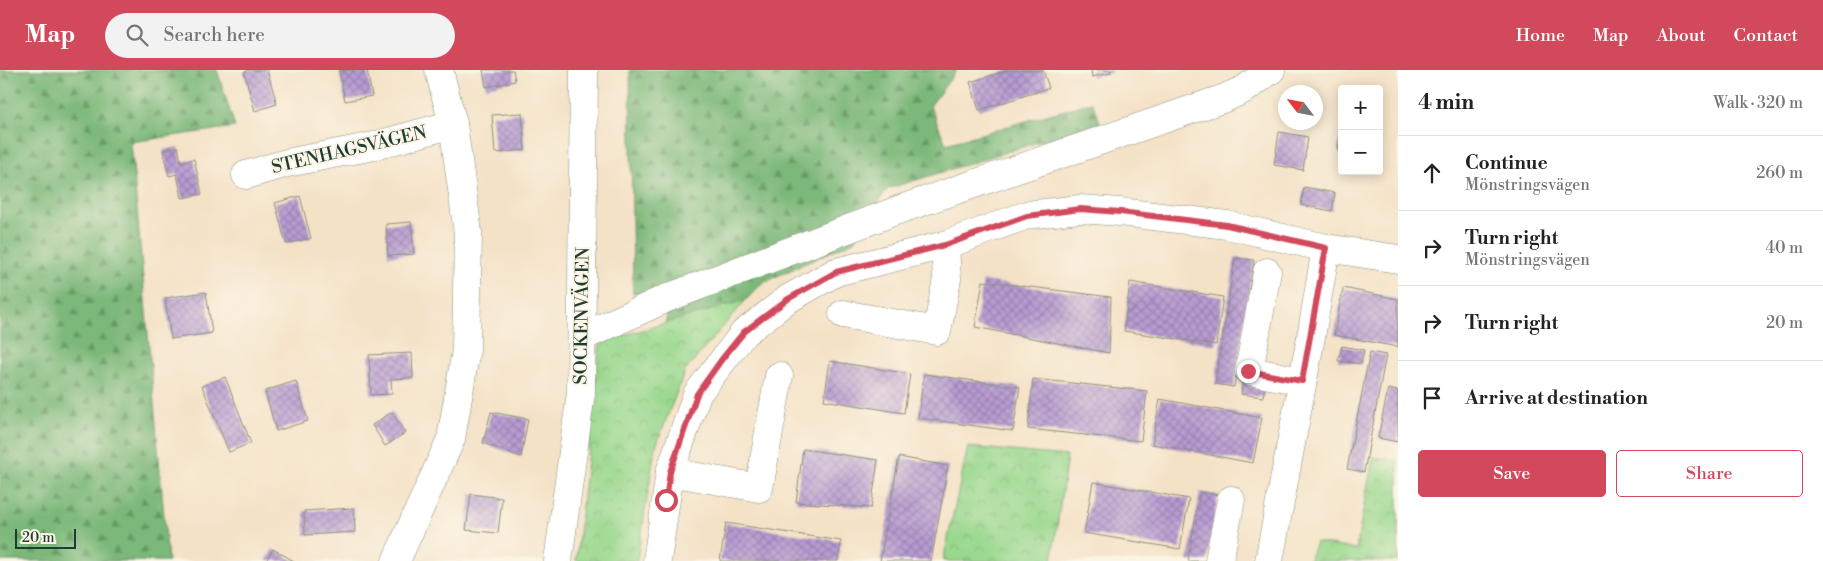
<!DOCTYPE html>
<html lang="en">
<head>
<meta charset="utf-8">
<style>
	:root { --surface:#fff; --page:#f2f2f2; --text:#222; --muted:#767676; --line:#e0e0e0; --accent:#d1495b }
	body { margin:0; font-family:"Libre Bodoni",serif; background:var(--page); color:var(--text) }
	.controls { position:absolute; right:15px; top:15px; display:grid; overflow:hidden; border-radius:5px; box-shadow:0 2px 12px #0003 }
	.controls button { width:45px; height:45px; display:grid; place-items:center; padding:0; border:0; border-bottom:1px solid var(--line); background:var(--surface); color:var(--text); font:25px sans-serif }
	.compass { position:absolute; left:1278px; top:15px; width:45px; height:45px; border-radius:50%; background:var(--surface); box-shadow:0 2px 12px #0003; rotate:302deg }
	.scale { position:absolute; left:15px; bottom:12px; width:61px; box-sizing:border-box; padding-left:5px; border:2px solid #1f3d34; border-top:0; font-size:14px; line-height:18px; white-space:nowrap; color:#1f3d34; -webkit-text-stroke:4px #fcf5e5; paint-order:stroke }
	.stop { position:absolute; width:15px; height:15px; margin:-11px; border:4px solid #d1495b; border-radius:50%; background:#fff }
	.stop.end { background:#d1495b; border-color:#fff; box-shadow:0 1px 5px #0008 }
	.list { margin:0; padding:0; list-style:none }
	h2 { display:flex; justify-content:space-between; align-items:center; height:65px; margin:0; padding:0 20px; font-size:21px }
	h2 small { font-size:16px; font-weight:400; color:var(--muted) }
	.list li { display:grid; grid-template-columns:32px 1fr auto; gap:15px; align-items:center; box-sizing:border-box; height:75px; padding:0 20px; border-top:1px solid var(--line) }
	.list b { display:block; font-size:19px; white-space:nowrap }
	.list p { margin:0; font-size:16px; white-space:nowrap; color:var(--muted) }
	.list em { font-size:16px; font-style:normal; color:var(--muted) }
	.actions { display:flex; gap:10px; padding:15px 20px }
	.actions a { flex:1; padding:11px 0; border:1px solid var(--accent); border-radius:5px; text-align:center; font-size:18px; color:var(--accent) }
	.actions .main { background:var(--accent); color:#fff }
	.icon { flex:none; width:28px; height:28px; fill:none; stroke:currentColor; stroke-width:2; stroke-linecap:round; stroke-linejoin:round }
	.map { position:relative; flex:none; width:1398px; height:491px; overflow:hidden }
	header { display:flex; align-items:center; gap:30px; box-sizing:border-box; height:70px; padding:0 25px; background:var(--accent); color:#fff }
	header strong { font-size:24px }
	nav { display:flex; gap:28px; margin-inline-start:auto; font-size:18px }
	.search { width:350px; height:45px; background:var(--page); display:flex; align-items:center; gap:12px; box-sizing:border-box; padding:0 18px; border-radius:28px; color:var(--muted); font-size:19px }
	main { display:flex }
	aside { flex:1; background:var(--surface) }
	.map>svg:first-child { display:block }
	.forest { fill:url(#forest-firs); stroke:#4d7a56 }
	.park { fill:url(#park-crowns); stroke:#5c8a61 }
	.building { fill:url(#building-cross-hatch) }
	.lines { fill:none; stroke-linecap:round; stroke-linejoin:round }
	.minor-casing { stroke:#8a907e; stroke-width:29 }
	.minor { stroke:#fff; stroke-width:28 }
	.route { stroke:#d1495b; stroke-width:6 }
	.labels { text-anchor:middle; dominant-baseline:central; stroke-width:4; stroke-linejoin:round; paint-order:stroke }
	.street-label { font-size:18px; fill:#1f3d34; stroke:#fcf5e5 }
</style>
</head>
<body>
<header>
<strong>Map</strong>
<div class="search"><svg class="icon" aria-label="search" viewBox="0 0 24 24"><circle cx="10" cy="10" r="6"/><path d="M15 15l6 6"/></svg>Search here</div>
<nav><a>Home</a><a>Map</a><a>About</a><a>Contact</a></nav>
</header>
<main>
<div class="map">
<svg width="1398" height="491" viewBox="0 0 1398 491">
	<defs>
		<pattern id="forest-firs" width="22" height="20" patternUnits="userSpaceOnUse" patternTransform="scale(1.25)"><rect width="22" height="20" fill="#7bb879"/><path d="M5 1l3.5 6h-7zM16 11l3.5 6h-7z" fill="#649764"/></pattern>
		<pattern id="park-crowns" width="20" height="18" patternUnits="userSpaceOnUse" patternTransform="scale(1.25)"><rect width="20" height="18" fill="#9ad88e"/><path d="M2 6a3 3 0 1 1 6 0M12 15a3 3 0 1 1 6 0" fill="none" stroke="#84ba7b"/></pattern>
		<pattern id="building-cross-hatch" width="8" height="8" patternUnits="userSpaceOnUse" patternTransform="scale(1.25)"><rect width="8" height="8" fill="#b89bd3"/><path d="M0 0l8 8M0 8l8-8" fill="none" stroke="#9580ac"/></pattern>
	</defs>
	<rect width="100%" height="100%" fill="#fcf5e5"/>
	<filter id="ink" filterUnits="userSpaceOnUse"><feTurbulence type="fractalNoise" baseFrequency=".02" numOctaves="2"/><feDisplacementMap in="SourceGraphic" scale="10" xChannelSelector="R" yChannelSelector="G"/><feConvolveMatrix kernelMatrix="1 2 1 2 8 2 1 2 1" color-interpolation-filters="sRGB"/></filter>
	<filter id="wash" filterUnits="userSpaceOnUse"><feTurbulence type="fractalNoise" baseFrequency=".0096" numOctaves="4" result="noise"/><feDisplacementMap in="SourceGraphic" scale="20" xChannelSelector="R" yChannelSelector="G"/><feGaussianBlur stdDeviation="1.12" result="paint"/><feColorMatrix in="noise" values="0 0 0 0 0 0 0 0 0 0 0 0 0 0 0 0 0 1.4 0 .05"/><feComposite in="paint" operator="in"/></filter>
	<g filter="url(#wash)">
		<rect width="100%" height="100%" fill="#f4e2c7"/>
		<g class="forest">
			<polygon points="0,0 217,0 235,57 131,72 168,491 0,491"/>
			<polygon points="630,0 957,0 930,36 946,74 1092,32 1100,53 887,119 854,171 762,213 746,230 665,254 672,223 633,223"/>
		</g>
		<g class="park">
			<polygon points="746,230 685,301 655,378 637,491 576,491 600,272"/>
			<polygon points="968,377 1067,386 1052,491 943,491"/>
			<polygon points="1373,387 1398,391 1398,491 1309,491 1316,472 1356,480"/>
		</g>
		<g id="blocks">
			<g class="building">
				<polygon points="250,0 267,0 277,34 255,41 244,2"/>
				<polygon points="339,0 367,0 372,26 345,31"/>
				<polygon points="483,0 513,0 515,11 486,17"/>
				<polygon points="1009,0 1043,0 1049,18 979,40 970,12"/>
				<polygon points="1091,0 1111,0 1111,3 1092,7"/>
				<polygon points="522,43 525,80 495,83 492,45"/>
				<polygon points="1279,62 1308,67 1303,100 1274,95"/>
				<polygon points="1340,63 1342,63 1342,82 1338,82"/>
				<polygon points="178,77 181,92 194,89 202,124 182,128 177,104 169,106 163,80"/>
				<polygon points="1304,117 1335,123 1332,141 1301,135"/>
				<polygon points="300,126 311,168 286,174 275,133"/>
				<polygon points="411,152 414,184 388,186 386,154"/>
				<polygon points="1235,188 1254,190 1234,317 1215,314"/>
				<polygon points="983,211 1111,227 1109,283 975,257"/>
				<polygon points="1130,212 1223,227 1216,275 1124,261"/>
				<polygon points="1343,218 1398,229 1398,277 1334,265"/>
				<polygon points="206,222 212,263 171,269 165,228"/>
				<polygon points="1342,276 1364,280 1361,294 1338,291"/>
				<polygon points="1370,282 1386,285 1364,402 1347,399"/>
				<polygon points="412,283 413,308 391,309 392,324 371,325 369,285"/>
				<polygon points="830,291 910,304 904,343 824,330"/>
				<polygon points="924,304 1020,317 1013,361 918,348"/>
				<polygon points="225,307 251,373 229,382 202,316"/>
				<polygon points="1243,308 1266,311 1263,327 1241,324"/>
				<polygon points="1033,309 1147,321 1141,371 1028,359"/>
				<polygon points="296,311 308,351 276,361 265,321"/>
				<polygon points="1388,319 1398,321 1398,372 1378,368"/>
				<polygon points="1160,329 1262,348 1253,393 1152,374"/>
				<polygon points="392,342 405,363 385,376 372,355"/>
				<polygon points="491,342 528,349 521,387 483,373"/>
				<polygon points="803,379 878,390 871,438 796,432"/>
				<polygon points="899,387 948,396 931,491 880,491"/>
				<polygon points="1093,412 1189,429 1180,479 1084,463"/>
				<polygon points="1200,422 1218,425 1207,491 1188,491"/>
				<polygon points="471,424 502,428 498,463 466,460"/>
				<polygon points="354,438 355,462 305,465 304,441"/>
				<polygon points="726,453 841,471 838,491 720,491"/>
				<polygon points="273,479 294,491 266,491"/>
			</g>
		</g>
	</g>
	<g filter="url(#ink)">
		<use href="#blocks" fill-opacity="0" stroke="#8a907e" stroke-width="1"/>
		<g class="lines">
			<g class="minor-casing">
				<g id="minor">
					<polyline points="246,105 287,93 374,76 453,54"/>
					<polyline points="1267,202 1249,301 1302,311"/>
					<polyline points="843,244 937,261 947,209 945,175"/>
					<polyline points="582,267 667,228 898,140 1225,28 1245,19 1271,0"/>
					<polyline points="670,402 759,418 779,306"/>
					<polyline points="396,491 451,369 466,280 468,163 453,54 439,0"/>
					<polyline points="558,491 581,323 584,0"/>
					<polyline points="657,491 670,402 697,324 744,263 788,229 836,202 945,175 1027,145 1080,139 1120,142 1227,155 1326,178 1398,189"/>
					<polyline points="1219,491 1231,430"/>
					<polyline points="1269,491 1311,267 1326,178"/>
				</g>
			</g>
			<use href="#minor" class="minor"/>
		</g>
	</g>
	<g class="lines" filter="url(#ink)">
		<polyline class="route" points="666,430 670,402 697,324 722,289 744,262 788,229 836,202 945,175 1027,146 1080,139 1120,142 1227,155 1326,178 1302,311 1248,301"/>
	</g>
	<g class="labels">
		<g class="street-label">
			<text transform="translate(349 80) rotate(-13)">STENHAGSVÄGEN</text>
			<text transform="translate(582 246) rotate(-89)">SOCKENVÄGEN</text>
		</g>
	</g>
</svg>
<div class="controls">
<button>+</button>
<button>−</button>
</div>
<svg class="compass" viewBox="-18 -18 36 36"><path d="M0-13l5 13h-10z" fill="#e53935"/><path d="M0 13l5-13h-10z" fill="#767676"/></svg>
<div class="scale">20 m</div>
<div class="stop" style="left:666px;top:430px"></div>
<div class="stop end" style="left:1248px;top:301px"></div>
</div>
<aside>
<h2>4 min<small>Walk · 320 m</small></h2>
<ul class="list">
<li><svg class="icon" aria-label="ahead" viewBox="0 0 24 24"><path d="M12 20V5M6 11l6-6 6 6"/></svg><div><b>Continue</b><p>Mönstringsvägen</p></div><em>260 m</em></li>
<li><svg class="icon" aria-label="right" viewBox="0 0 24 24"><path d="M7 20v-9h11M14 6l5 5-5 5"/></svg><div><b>Turn right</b><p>Mönstringsvägen</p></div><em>40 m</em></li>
<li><svg class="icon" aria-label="right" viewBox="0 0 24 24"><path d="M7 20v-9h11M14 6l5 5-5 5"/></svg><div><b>Turn right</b></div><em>20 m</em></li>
<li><svg class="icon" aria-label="arrive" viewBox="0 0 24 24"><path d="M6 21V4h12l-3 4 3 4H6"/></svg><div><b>Arrive at destination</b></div></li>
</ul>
<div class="actions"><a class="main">Save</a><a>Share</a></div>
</aside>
</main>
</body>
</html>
